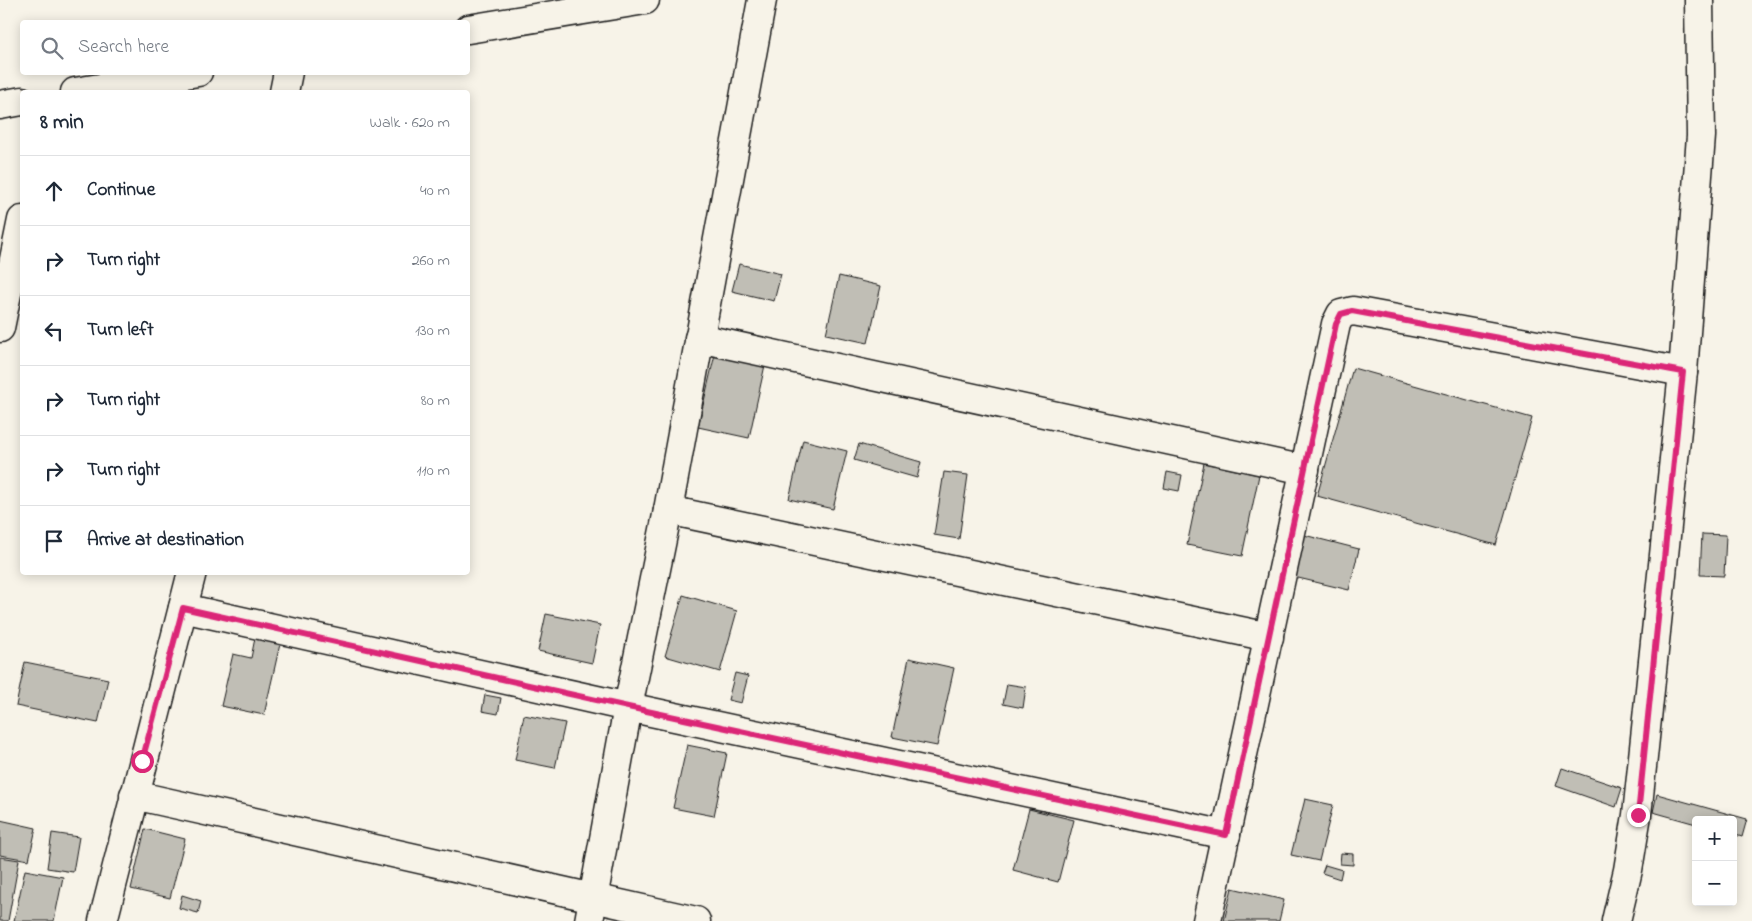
<!DOCTYPE html>
<html lang="en">
<head>
<meta charset="utf-8">
<style>
	:root { --surface:#fff; --page:#f2f2f3; --text:#1f2937; --muted:#747a83; --line:#e0e1e3 }
	body { margin:0; font-family:"Indie Flower",sans-serif; background:var(--page); color:var(--text) }
	.controls { position:absolute; right:15px; bottom:15px; display:grid; overflow:hidden; border-radius:5px; box-shadow:0 2px 12px #0003 }
	.controls button { width:45px; height:45px; display:grid; place-items:center; padding:0; border:0; border-bottom:1px solid var(--line); background:var(--surface); color:var(--text); font:25px sans-serif }
	.stop { position:absolute; width:15px; height:15px; margin:-11px; border:4px solid #db2777; border-radius:50%; background:#fff }
	.stop.end { background:#db2777; border-color:#fff; box-shadow:0 1px 5px #0008 }
	.list { margin:0; padding:0; list-style:none }
	h2 { display:flex; justify-content:space-between; align-items:center; height:65px; margin:0; padding:0 20px; font-size:21px }
	h2 small { font-size:16px; font-weight:400; color:var(--muted) }
	.list li { display:grid; grid-template-columns:32px 1fr auto; gap:15px; align-items:center; box-sizing:border-box; height:70px; padding:0 20px; border-top:1px solid var(--line) }
	.list b { display:block; font-size:19px; white-space:nowrap }
	.list em { font-size:16px; font-style:normal; color:var(--muted) }
	.icon { flex:none; width:28px; height:28px; fill:none; stroke:currentColor; stroke-width:2; stroke-linecap:round; stroke-linejoin:round }
	.map { position:relative; flex:none; width:1752px; height:921px; overflow:hidden }
	.search { position:absolute; background:var(--surface); box-shadow:0 2px 12px #0003; left:20px; top:20px; width:450px; height:55px; display:flex; align-items:center; gap:12px; box-sizing:border-box; padding:0 18px; border-radius:5px; color:var(--muted); font-size:19px }
	.panel { position:absolute; background:var(--surface); box-shadow:0 2px 12px #0003; left:20px; top:90px; width:450px; height:485px; border-radius:5px }
	.map>svg:first-child { display:block }
	.building { fill:#c0beb5; stroke:#1c1c1c }
	.lines { fill:none; stroke-linecap:round; stroke-linejoin:round }
	.minor-casing { stroke:#1c1c1c; stroke-width:31 }
	.trunk-casing { stroke:#1c1c1c; stroke-width:31 }
	.minor { stroke:#f7f3e8; stroke-width:28 }
	.trunk { stroke:#f7f3e8; stroke-width:28 }
	.route { stroke:#db2777; stroke-width:6 }
</style>
</head>
<body>
<div class="map">
<svg width="1752" height="921" viewBox="0 0 1752 921">
	<rect width="100%" height="100%" fill="#f7f3e8"/>
	<filter id="ink" filterUnits="userSpaceOnUse"><feTurbulence type="fractalNoise" baseFrequency=".02" numOctaves="2"/><feDisplacementMap in="SourceGraphic" scale="10" xChannelSelector="R" yChannelSelector="G"/><feConvolveMatrix kernelMatrix="1 2 1 2 8 2 1 2 1" color-interpolation-filters="sRGB"/></filter>
	<g filter="url(#ink)">
		<g class="building">
			<polygon points="739,264 781,274 774,301 732,291"/>
			<polygon points="839,276 881,286 868,343 826,334"/>
			<polygon points="715,354 765,365 749,438 698,427"/>
			<polygon points="1353,368 1532,418 1496,545 1317,496"/>
			<polygon points="803,440 847,451 833,509 789,499"/>
			<polygon points="859,444 921,462 917,478 854,460"/>
			<polygon points="1204,463 1259,475 1242,556 1187,545"/>
			<polygon points="944,472 968,475 959,539 934,535"/>
			<polygon points="1167,472 1182,475 1179,491 1164,488"/>
			<polygon points="1702,534 1726,535 1724,576 1700,575"/>
			<polygon points="1304,535 1359,549 1349,590 1294,577"/>
			<polygon points="683,595 737,611 720,672 665,656"/>
			<polygon points="546,614 600,625 592,663 538,651"/>
			<polygon points="255,638 280,644 264,715 221,706 233,654 251,658"/>
			<polygon points="909,658 954,668 937,746 892,737"/>
			<polygon points="25,662 108,679 98,723 16,706"/>
			<polygon points="735,673 748,676 741,703 728,700"/>
			<polygon points="1007,684 1026,687 1023,708 1003,704"/>
			<polygon points="485,695 501,698 498,714 482,711"/>
			<polygon points="524,715 565,723 555,768 515,760"/>
			<polygon points="687,745 727,753 714,816 673,808"/>
			<polygon points="1562,768 1622,788 1616,807 1556,786"/>
			<polygon points="1657,794 1747,819 1742,837 1733,834 1733,820 1696,820 1696,824 1653,812"/>
			<polygon points="1305,799 1333,805 1319,861 1291,855"/>
			<polygon points="1029,809 1074,820 1058,882 1013,870"/>
			<polygon points="0,820 36,828 29,860 0,855"/>
			<polygon points="145,829 185,839 170,898 131,889"/>
			<polygon points="52,833 79,837 73,872 47,868"/>
			<polygon points="1341,853 1353,854 1353,865 1340,864"/>
			<polygon points="0,857 19,860 8,921 0,921"/>
			<polygon points="1325,865 1342,870 1340,879 1322,873"/>
			<polygon points="25,870 63,877 54,921 14,921"/>
			<polygon points="1232,888 1284,900 1279,921 1224,921"/>
			<polygon points="182,895 201,901 198,913 179,908"/>
		</g>
		<g class="lines">
			<g class="minor-casing">
				<g id="minor">
					<polyline points="284,92 288,72"/>
					<polyline points="0,328 22,220"/>
					<polyline points="699,338 1305,470"/>
					<polyline points="668,510 1269,637"/>
					<polyline points="183,608 628,707 1226,835"/>
					<polyline points="134,795 696,921"/>
					<polyline points="103,921 192,572"/>
					<polyline points="589,921 628,707 668,510 762,0"/>
					<polyline points="1207,921 1336,324 1341,314 1353,311 1683,372"/>
					<polyline points="1616,921 1628,870 1637,815 1683,372 1701,136 1699,0"/>
				</g>
			</g>
			<g class="trunk-casing">
				<g id="trunk">
					<polyline points="468,29 645,0"/>
					<polyline points="75,92 198,72"/>
					<polyline points="0,105 22,101"/>
				</g>
			</g>
			<use href="#minor" class="minor"/>
			<use href="#trunk" class="trunk"/>
		</g>
	</g>
	<g class="lines" filter="url(#ink)">
		<polyline class="route" points="142,761 183,608 628,707 1226,835 1336,324 1341,314 1352,311 1683,372 1638,815"/>
	</g>
</svg>
<div class="controls">
<button>+</button>
<button>−</button>
</div>
<div class="stop" style="left:142px;top:761px"></div>
<div class="stop end" style="left:1638px;top:815px"></div>
<div class="search"><svg class="icon" aria-label="search" viewBox="0 0 24 24"><circle cx="10" cy="10" r="6"/><path d="M15 15l6 6"/></svg>Search here</div>
<section class="panel">
<h2>8 min<small>Walk · 620 m</small></h2>
<ul class="list">
<li><svg class="icon" aria-label="ahead" viewBox="0 0 24 24"><path d="M12 20V5M6 11l6-6 6 6"/></svg><div><b>Continue</b></div><em>40 m</em></li>
<li><svg class="icon" aria-label="right" viewBox="0 0 24 24"><path d="M7 20v-9h11M14 6l5 5-5 5"/></svg><div><b>Turn right</b></div><em>260 m</em></li>
<li><svg class="icon" aria-label="left" viewBox="0 0 24 24"><path d="M17 20v-9H6M10 6l-5 5 5 5"/></svg><div><b>Turn left</b></div><em>130 m</em></li>
<li><svg class="icon" aria-label="right" viewBox="0 0 24 24"><path d="M7 20v-9h11M14 6l5 5-5 5"/></svg><div><b>Turn right</b></div><em>80 m</em></li>
<li><svg class="icon" aria-label="right" viewBox="0 0 24 24"><path d="M7 20v-9h11M14 6l5 5-5 5"/></svg><div><b>Turn right</b></div><em>110 m</em></li>
<li><svg class="icon" aria-label="arrive" viewBox="0 0 24 24"><path d="M6 21V4h12l-3 4 3 4H6"/></svg><div><b>Arrive at destination</b></div></li>
</ul>
</section>
</div>
</body>
</html>
